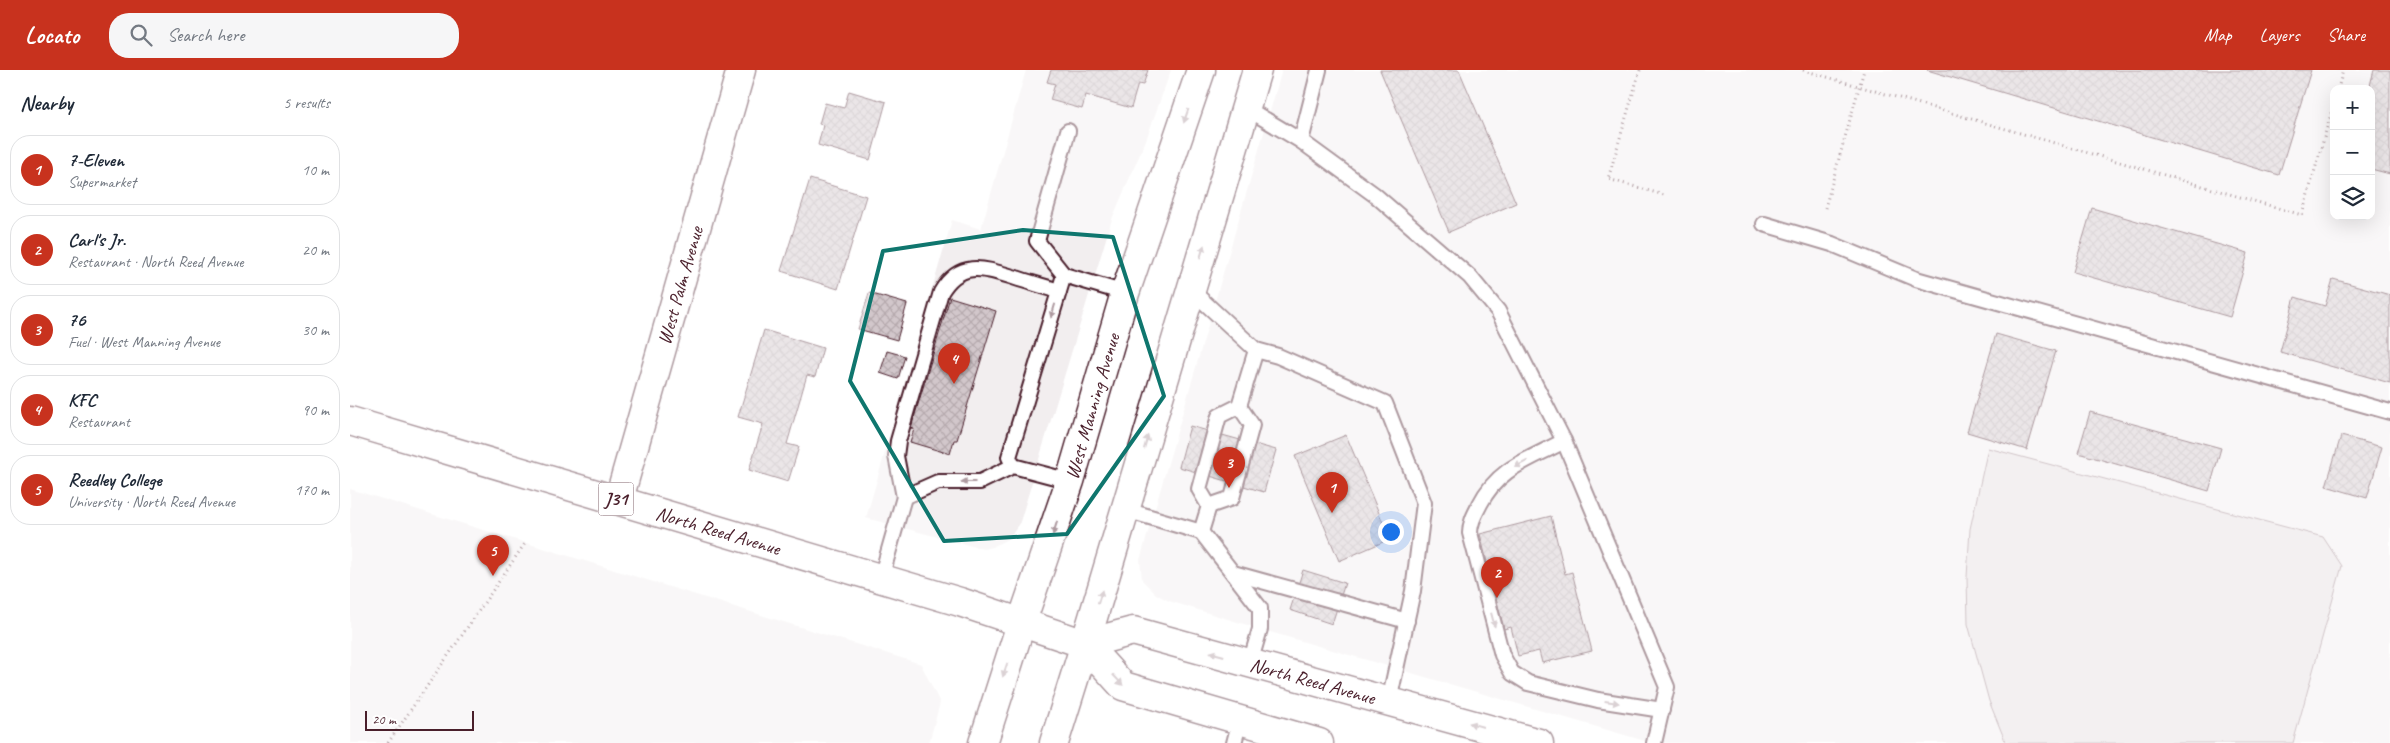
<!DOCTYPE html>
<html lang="en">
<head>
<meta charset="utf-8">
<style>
	:root { --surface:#fff; --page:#f6f6f7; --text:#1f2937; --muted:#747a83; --line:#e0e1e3; --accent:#c8321e }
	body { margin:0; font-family:Caveat,sans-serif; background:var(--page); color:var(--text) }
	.controls { position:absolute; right:15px; top:15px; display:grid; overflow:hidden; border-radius:10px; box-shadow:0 5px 20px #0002 }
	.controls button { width:45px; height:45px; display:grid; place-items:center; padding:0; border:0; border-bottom:1px solid var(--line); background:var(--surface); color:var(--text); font:25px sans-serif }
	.scale { position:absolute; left:15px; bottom:12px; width:109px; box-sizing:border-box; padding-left:5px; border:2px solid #4a1f2b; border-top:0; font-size:14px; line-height:18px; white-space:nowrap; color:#4a1f2b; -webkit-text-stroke:4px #fff; paint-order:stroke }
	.you { position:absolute; left:1040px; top:461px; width:18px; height:18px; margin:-12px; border:4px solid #fff; border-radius:50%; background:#1a73e8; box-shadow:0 0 0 8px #1a73e833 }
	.badge { display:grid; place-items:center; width:32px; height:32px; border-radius:50%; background:var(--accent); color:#fff; font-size:16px; font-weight:700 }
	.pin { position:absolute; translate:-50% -41px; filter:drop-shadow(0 1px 2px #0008) }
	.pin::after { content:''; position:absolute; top:26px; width:18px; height:15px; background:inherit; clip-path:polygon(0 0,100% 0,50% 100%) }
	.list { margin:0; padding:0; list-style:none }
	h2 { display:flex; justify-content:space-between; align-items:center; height:65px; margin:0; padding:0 20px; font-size:21px }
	h2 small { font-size:16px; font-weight:400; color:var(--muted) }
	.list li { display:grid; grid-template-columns:32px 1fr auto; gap:15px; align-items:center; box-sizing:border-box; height:70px; margin:0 10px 10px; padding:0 10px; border:1px solid var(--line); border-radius:20px }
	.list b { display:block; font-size:19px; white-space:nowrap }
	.list p { margin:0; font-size:16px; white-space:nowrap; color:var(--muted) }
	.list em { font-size:16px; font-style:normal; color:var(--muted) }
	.icon { flex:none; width:28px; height:28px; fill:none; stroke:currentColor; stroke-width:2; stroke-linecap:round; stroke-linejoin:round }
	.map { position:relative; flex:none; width:2040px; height:673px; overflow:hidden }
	header { display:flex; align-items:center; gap:30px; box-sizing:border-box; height:70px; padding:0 25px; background:var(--accent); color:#fff }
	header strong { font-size:24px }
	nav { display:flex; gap:28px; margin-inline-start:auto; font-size:18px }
	.search { width:350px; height:45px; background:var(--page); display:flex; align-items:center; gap:12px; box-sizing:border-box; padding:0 18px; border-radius:20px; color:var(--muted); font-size:19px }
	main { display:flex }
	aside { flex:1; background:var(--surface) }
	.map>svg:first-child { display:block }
	.built { fill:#f2eeef; fill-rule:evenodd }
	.grass { fill:#e5dee0; stroke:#987e86 }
	.building { fill:url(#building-cross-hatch); stroke:#4a1f2b }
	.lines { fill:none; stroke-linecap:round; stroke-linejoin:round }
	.lane-casing { stroke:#4a1f2b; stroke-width:18 }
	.street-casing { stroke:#4a1f2b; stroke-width:31 }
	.secondary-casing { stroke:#4a1f2b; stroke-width:31 }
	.primary-casing { stroke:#4a1f2b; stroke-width:31 }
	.path { stroke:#4a1f2b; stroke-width:3; stroke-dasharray:1 4; stroke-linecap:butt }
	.lane { stroke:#fff; stroke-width:14 }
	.street { stroke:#fff; stroke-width:28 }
	.secondary { stroke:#fff; stroke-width:28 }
	.primary { stroke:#fff; stroke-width:28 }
	.oneway { fill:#ae9aa0 }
	.marked { fill:none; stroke:#0f766e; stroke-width:4; stroke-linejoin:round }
	.labels { text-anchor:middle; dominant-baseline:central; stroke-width:4; stroke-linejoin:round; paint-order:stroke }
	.shield { fill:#fff; stroke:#80626b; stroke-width:1 }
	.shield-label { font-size:19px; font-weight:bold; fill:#4a1f2b }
	.street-label { font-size:20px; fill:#4a1f2b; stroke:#fff }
</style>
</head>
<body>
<header>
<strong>Locato</strong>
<div class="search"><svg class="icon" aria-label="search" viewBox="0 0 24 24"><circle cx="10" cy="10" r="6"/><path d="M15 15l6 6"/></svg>Search here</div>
<nav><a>Map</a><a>Layers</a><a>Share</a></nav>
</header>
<main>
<aside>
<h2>Nearby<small>5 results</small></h2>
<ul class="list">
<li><span class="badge">1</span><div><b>7-Eleven</b><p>Supermarket</p></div><em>10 m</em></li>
<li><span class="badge">2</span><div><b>Carl's Jr.</b><p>Restaurant · North Reed Avenue</p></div><em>20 m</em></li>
<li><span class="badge">3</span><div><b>76</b><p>Fuel · West Manning Avenue</p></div><em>30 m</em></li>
<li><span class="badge">4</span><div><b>KFC</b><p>Restaurant</p></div><em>90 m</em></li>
<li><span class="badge">5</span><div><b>Reedley College</b><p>University · North Reed Avenue</p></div><em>170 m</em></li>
</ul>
</aside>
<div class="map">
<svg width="2040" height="673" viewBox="0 0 2040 673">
	<defs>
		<pattern id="building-cross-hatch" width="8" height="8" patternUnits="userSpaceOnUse" patternTransform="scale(1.25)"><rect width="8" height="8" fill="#d2c7cb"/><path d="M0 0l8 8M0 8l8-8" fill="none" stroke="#b6aaae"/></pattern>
	</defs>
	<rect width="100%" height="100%" fill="#fff"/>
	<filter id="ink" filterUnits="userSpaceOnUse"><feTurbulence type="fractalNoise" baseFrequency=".02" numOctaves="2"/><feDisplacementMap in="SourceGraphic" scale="10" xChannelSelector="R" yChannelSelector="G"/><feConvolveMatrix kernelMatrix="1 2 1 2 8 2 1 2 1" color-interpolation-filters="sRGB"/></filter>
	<g filter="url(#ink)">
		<g class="built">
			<polygon points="676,0 821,0 796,70 762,149 669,455 658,469 642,477 633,479 516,448 602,150 631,159"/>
			<path d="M932,0H2040V673H1302L910,559L819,531L806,524L792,510L790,490ZM1984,19H2021V146H1984Z"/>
			<polygon points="0,419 571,594 590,633 579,673 0,673"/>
		</g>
		<polygon class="grass" points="1638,378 1973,467 1992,496 1943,673 1656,673 1639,631 1618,554 1617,507 1620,459"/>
		<g class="building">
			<polygon points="701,0 798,0 793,15 788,14 781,38 736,25 732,39 700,30 705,14 697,12"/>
			<polygon points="1030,0 1109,0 1166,133 1099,162"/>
			<polygon points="1577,0 1961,0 1929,105"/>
			<polygon points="2024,0 2040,0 2040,104 2021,99 2021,19 2019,19"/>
			<polygon points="499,21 536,32 520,90 468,75 473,55 469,54 475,33 494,38"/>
			<polygon points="460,109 516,126 488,219 431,201"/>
			<polygon points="1742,138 1898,183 1880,247 1723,202"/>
			<polygon points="1983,209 2040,225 2040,313 1930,282 1945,227 1975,236"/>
			<polygon points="519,223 557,234 547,270 508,259"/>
			<polygon points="600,227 646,241 607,370 604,370 600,384 560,372 564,359 561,358"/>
			<polygon points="414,260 473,278 465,307 457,305 437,374 449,377 438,412 399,400 413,354 388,347"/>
			<polygon points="1646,264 1706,281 1677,380 1617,362"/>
			<polygon points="537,281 555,286 548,309 530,303"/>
			<polygon points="1740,342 1871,378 1859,421 1728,383"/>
			<polygon points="840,356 926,380 914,422 829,397"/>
			<polygon points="996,365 1040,469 989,491 945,386"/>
			<polygon points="1991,366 2032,377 2017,428 1976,416"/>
			<polygon points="1201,446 1215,504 1222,502 1242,581 1192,593 1189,581 1168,586 1161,557 1154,559 1130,464"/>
			<polygon points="953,500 995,513 982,554 940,540"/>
		</g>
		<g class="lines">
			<g class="lane-casing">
				<g id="lane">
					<polyline points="896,38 951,71 1025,125 1120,207 1148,241 1214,371 1317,617 1304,673"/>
					<polyline points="951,71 969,0"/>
					<polyline points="1414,154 1482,174 1566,209 2040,342"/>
					<polyline points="714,205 687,171 718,61"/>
					<polyline points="841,220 906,280 928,286 1035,333 1074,433 1063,521 1039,631"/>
					<polygon points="889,336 902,355 882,428 859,436 849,419 869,346"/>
					<polyline points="889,336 906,280"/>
					<path d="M1214,371C1179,390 1149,397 1130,434C1125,444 1120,452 1120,463L1152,585L1162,603L1178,613L1248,630L1312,640"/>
					<polyline points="663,396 659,387 714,205 775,223"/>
					<path d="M554,427L546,386L548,371L591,222C610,190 633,198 663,207C678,212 693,216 709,221"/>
					<polyline points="776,440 851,462 910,538 910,559 900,593"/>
					<polyline points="851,462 859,436"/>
					<polyline points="883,503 1057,551"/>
					<polyline points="531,508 554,427 588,412 630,412 663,396 720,411"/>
					<polyline points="884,673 890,650"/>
				</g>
			</g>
			<g class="street-casing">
				<g id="street">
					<path id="s1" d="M269,429L391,0"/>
				</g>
			</g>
			<g class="secondary-casing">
				<g id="secondary">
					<path id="s2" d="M671,554L720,411L775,223L851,0"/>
					<polyline points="735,574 907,0"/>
					<path id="s3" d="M735,574L783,561L1189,673"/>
					<polyline points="735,574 773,616 969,673"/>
				</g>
			</g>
			<g class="primary-casing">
				<g id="primary">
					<path id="s4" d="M0,351L610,532L735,574L704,673"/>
					<polyline points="633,673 671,554"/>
				</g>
			</g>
			<g class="path">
				<polyline points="1290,0 1258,109 1314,125"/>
				<polyline points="1453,0 1952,145 1984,33"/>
				<polyline points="1988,19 1993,0"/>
				<polyline points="1475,138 1514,0"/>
				<polyline points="38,673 176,472"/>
			</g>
			<use href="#lane" class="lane"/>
			<use href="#street" class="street"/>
			<use href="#secondary" class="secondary"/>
			<use href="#primary" class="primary"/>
		</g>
		<defs><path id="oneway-solid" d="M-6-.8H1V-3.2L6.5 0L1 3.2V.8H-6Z" transform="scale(1.25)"/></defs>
		<g class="oneway">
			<use href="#oneway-solid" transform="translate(836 46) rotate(109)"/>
			<use href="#oneway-solid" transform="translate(852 182) rotate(-73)"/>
			<use href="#oneway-solid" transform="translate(703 241) rotate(107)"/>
			<use href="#oneway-solid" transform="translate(796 372) rotate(-74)"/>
			<use href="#oneway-solid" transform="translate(1171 394) rotate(153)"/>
			<use href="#oneway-solid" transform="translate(618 412) rotate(180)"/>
			<use href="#oneway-solid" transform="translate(705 458) rotate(108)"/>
			<use href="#oneway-solid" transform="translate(750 527) rotate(-73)"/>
			<use href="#oneway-solid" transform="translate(1143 550) rotate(75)"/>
			<use href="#oneway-solid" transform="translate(867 584) rotate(-165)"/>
			<use href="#oneway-solid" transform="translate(655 600) rotate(109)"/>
			<use href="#oneway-solid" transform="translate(768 610) rotate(47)"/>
			<use href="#oneway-solid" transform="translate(1262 632) rotate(8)"/>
			<use href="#oneway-solid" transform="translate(1126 655) rotate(-164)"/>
		</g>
	</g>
	<path d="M0 0H2040V673H0ZM673,160L763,167L814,326L717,464L594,471L500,311L533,181Z" fill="#fff" fill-opacity=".55" fill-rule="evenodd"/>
	<path class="marked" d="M673,160L763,167L814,326L717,464L594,471L500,311L533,181Z"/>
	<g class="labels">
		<rect class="shield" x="248.5" y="412.5" width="35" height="33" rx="4"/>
		<g class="shield-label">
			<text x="266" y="429">J31</text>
		</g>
		<g class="street-label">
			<text stroke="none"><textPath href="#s1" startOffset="222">West Palm Avenue</textPath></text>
			<text stroke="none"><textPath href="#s2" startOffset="229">West Manning Avenue</textPath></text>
			<text stroke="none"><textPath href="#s4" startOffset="384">North Reed Avenue</textPath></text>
			<text stroke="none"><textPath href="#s3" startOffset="236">North Reed Avenue</textPath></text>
		</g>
	</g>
</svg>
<div class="controls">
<button>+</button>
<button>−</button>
<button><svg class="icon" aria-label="layers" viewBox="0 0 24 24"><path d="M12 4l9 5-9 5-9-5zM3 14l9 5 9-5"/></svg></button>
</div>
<div class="scale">20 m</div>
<div class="you"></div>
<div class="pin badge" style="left:982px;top:443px">1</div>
<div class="pin badge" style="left:1147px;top:528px">2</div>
<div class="pin badge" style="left:879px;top:418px">3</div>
<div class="pin badge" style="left:604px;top:314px">4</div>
<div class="pin badge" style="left:143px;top:506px">5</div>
</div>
</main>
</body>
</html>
